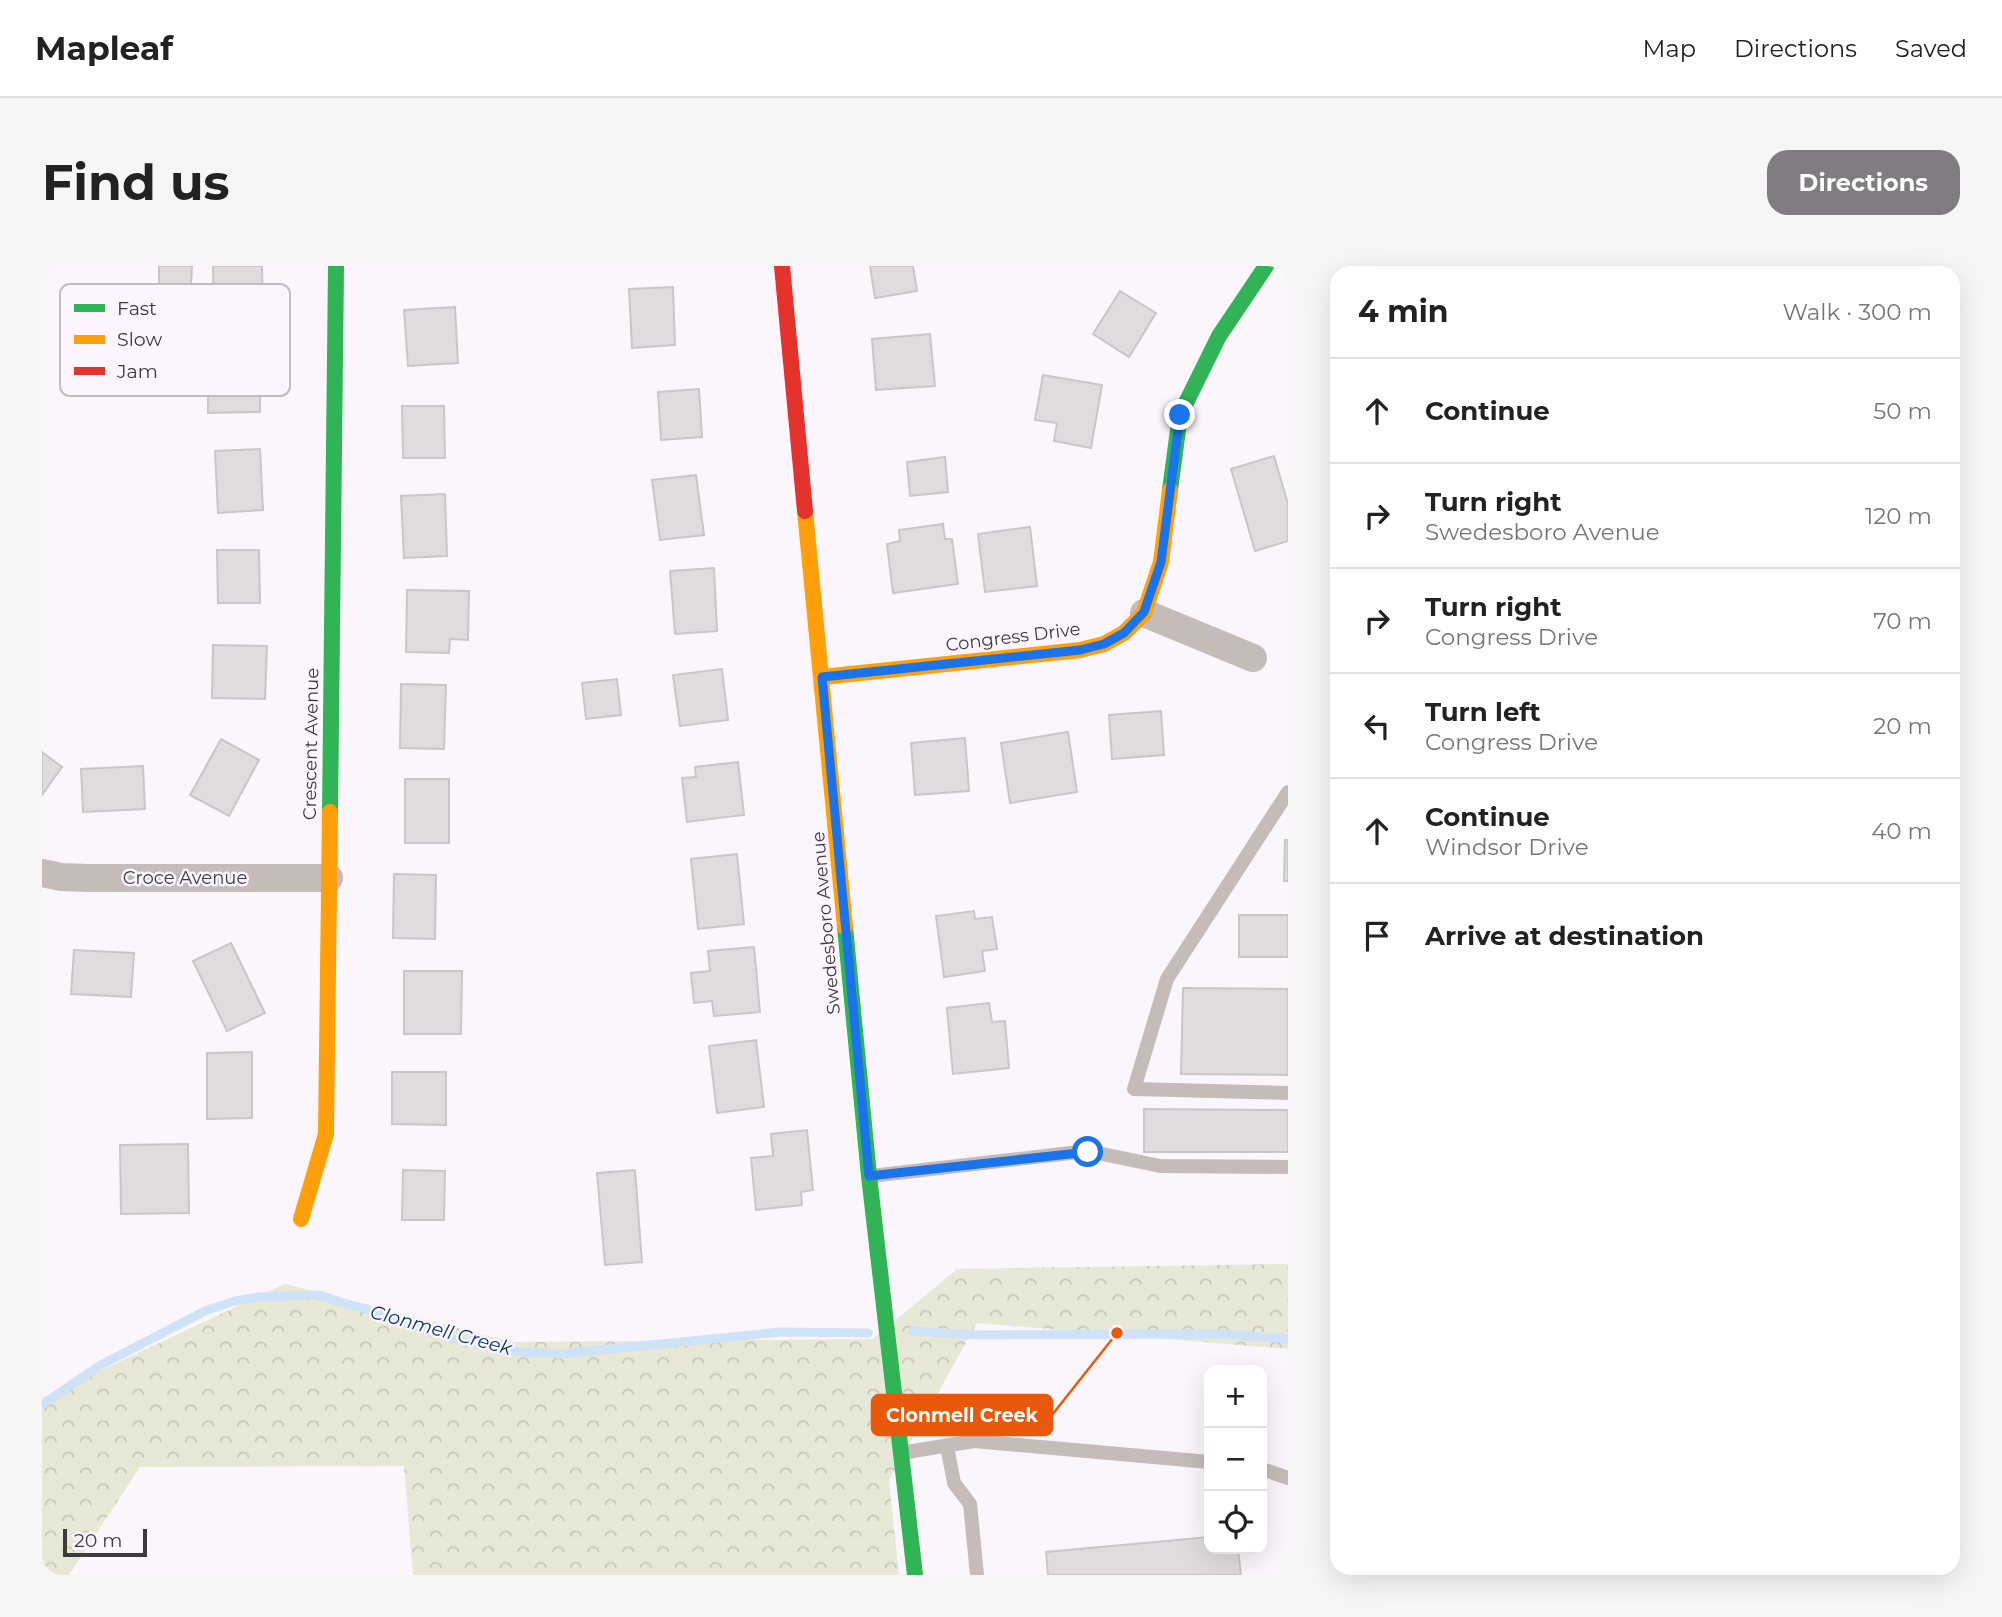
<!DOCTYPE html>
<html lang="en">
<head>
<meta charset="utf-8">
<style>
	:root { --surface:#fff; --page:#f6f6f6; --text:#222; --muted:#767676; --line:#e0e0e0; --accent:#807c81 }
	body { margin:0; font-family:Montserrat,sans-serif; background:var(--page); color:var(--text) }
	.controls { position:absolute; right:21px; bottom:21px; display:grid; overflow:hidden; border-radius:14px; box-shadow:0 7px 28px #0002 }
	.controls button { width:63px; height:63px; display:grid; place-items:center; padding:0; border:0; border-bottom:2px solid var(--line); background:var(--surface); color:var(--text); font:35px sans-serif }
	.scale { position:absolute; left:21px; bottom:18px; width:84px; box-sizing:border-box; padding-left:7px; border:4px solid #3e3b3f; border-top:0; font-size:19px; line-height:24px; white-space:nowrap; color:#3e3b3f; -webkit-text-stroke:5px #fcf4fe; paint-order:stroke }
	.stop { position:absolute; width:21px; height:21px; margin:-16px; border:5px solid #1a73e8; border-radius:50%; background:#fff }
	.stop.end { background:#1a73e8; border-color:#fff; box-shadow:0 2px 7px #0008 }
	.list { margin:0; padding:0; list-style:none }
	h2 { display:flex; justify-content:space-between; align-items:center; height:91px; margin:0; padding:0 28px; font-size:30px }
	h2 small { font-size:23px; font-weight:400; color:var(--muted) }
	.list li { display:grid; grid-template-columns:46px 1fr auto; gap:21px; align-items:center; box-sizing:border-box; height:105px; padding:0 28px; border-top:2px solid var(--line) }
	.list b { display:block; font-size:26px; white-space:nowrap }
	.list p { margin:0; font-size:23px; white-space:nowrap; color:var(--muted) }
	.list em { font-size:23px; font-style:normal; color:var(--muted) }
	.icon { flex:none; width:38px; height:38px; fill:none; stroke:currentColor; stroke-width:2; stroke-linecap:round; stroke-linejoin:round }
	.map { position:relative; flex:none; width:1246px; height:1309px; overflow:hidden; border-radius:21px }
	header { display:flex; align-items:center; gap:42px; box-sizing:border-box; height:98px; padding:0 35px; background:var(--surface); border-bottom:2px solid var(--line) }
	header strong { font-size:33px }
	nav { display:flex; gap:38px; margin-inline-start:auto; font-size:24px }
	.intro { display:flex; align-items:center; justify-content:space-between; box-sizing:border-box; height:168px; padding:0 42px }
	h1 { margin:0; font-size:49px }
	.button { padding:18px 32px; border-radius:21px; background:var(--accent); color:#fff; font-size:24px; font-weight:700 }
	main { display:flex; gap:42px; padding:0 42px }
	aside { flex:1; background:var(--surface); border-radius:21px; box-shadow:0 7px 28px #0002 }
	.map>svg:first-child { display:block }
	.forest { fill:url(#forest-crowns) }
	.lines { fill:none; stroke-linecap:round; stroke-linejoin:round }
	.stream { stroke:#cfe2f8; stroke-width:9 }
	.building { fill:#e0dcdd; stroke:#c9c6c7; stroke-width:2 }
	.lane { stroke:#c5bcb9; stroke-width:14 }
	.street { stroke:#c5bcb9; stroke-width:28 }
	.fast { stroke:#30b455; stroke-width:16 }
	.slow { stroke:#ff9f0a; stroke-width:16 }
	.jam { stroke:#e5322d; stroke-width:16 }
	.route { stroke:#1a73e8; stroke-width:9 }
	.labels { text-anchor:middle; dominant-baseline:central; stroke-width:5; stroke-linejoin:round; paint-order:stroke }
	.street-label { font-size:18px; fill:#3e3b3f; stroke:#fcf4fe }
	.water-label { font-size:19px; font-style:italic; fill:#013a64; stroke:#fcf4fe }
	.key { fill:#fcf4fe; stroke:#c3bcc5; stroke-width:2 }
	.key-label { font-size:19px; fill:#3e3b3f }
	.leader { fill:none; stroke:#e8590c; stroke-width:2.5 }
	.callout-dot { fill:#e8590c; stroke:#fcf4fe; stroke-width:2.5 }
	.callout { fill:#e8590c; stroke:#e8590c; stroke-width:2.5 }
	.callout-label { font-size:19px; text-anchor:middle; font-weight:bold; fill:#fff }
</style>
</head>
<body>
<header>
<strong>Mapleaf</strong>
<nav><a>Map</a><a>Directions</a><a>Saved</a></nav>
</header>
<div class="intro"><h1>Find us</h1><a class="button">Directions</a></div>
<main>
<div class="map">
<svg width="1246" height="1309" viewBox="0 0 1246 1309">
	<defs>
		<pattern id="forest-crowns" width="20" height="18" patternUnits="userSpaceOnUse" patternTransform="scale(1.75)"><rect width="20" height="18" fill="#e7e8d5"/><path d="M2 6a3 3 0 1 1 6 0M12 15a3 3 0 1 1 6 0" fill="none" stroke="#c7c8b8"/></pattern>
	</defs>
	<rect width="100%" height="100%" fill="#fbf6fc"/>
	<polygon class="forest" points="1246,998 1246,1083 935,1057 847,1214 857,1309 371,1309 362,1200 98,1201 27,1309 0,1309 0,1132 243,1018 471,1076 831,1073 915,1003"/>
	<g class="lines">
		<g class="stream">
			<polyline points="870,1065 933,1069 1179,1068 1246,1073"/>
			<polyline points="0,1139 57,1100 165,1044 193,1035 217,1031 278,1029 298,1036 340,1047 377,1063 459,1085 518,1088 739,1066 826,1067"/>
		</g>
	</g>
	<g class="building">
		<polygon points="117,0 150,0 149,19 117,19"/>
		<polygon points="171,0 220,0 221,54 172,55"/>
		<polygon points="828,0 871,0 875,25 833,32"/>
		<polygon points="631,21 633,79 590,82 587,23"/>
		<polygon points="1078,25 1114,47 1087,91 1051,68"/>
		<polygon points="413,41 416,97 366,100 362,44"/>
		<polygon points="888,68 893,120 834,124 830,73"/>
		<polygon points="166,94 218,94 218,146 166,147"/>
		<polygon points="1001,109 1060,119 1049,182 1012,175 1015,157 993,154"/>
		<polygon points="657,123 660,171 619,174 616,126"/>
		<polygon points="360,140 402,140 403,192 361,192"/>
		<polygon points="218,183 221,244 176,247 173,185"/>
		<polygon points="1232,190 1246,238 1246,275 1213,285 1189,203"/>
		<polygon points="903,191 906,226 868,230 865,196"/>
		<polygon points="654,209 662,269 618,274 610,214"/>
		<polygon points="403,228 405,290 362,292 359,230"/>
		<polygon points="901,258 903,273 910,273 916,318 851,327 845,278 858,275 857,264"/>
		<polygon points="988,261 995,320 943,326 936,268"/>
		<polygon points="175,284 217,284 218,337 176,337"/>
		<polygon points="672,302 675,365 633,368 628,305"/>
		<polygon points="365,324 427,325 426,374 408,373 407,387 364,386"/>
		<polygon points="171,379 225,380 223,433 170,432"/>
		<polygon points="680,403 686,454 638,460 631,409"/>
		<polygon points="575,413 579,449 544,453 540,417"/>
		<polygon points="359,418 404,419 402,483 358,482"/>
		<polygon points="1119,445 1122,489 1070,493 1067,449"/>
		<polygon points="1026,466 1035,526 968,537 959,477"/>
		<polygon points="923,472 927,525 873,529 869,477"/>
		<polygon points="179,473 217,494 187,550 148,529"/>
		<polygon points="0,486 20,501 0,529"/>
		<polygon points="696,496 702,549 645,556 640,512 654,511 653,501"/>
		<polygon points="101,500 103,543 41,546 39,503"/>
		<rect x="363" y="513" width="44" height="64"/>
		<polygon points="1243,574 1246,574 1246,615 1242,615"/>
		<polygon points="695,588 702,658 656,663 649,593"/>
		<polygon points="352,608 394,609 393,673 351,672"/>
		<polygon points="932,645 933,653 950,651 955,683 940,685 943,705 902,711 894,650"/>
		<rect x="1197" y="649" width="49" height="42"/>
		<polygon points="189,677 223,747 185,765 151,695"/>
		<polygon points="712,681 718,746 672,750 670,735 652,737 649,707 668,705 666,685"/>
		<polygon points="32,684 92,687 89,731 29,728"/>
		<polygon points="362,705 420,705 419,768 362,768"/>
		<polygon points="1141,722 1246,723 1246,809 1139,808"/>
		<polygon points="947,737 950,756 963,755 967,802 911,808 905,742"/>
		<polygon points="714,774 722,841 675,847 667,780"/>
		<polygon points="210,786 210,852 165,853 165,787"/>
		<polygon points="350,806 404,806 404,859 350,858"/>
		<polygon points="1102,843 1246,844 1246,886 1102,886"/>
		<polygon points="765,864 771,924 759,926 760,939 714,944 709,892 731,890 729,868"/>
		<polygon points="146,878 147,947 79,948 78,879"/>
		<polygon points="361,904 403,905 402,954 360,954"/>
		<polygon points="593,904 600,996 563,999 555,907"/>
		<polygon points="1167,1271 1167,1283 1196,1283 1199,1309 1006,1309 1004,1286"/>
	</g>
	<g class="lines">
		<g class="lane">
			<polyline points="1246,526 1125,713 1092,823 1246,827"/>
			<polyline points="829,910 1046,885 1118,900 1246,901"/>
			<polyline points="905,1180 912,1217 928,1238 935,1309"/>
			<polyline points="859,1187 932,1175 1167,1196"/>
			<polyline points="1220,1203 1246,1212"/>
		</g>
		<g class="street">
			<polyline points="1102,347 1211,392"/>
			<polyline points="0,607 19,611 47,612 287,612"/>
		</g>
		<g class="fast">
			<polyline points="1128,224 1138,149 1177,70 1224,0"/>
			<polyline points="288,546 294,0"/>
			<polyline points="803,661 827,910 873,1309"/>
		</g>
		<g class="slow">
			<polyline points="763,245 803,661"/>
			<polyline points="780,411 1038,384 1062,378 1082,367 1102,347 1119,296 1128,224"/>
			<polyline points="259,953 284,868 288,546"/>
		</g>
		<polyline class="jam" points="740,0 763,245"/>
	</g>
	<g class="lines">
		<polyline class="route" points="1046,886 827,910 780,411 1038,384 1062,378 1082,367 1102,346 1119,296 1138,149"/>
	</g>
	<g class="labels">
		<g class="street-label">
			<text transform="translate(971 371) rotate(-7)">Congress Drive</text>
			<text transform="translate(269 478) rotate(-89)">Crescent Avenue</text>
			<text x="143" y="612">Croce Avenue</text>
			<text transform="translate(784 657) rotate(-95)">Swedesboro Avenue</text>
		</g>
		<g class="water-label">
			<text transform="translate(399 1064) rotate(15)">Clonmell Creek</text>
		</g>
	</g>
	<rect x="18" y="18" width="230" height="112" rx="10" class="key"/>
	<rect x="32" y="38" width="31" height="8" fill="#30b455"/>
	<rect x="32" y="69" width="31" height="9" fill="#ff9f0a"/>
	<rect x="32" y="101" width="31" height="8" fill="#e5322d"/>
	<g class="key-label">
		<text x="75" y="49">Fast</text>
		<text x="75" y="80">Slow</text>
		<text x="75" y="112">Jam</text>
	</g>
	<path class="leader" d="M1075 1067L1010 1149"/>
	<circle class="callout-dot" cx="1075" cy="1067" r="7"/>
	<rect class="callout" x="830" y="1129" width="180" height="40" rx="7"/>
	<g class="callout-label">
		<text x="920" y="1156">Clonmell Creek</text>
	</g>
</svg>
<div class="controls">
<button>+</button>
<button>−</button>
<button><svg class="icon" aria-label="locate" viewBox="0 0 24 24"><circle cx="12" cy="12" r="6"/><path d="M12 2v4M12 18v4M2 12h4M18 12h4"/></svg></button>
</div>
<div class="scale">20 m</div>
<div class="stop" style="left:1046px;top:886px"></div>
<div class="stop end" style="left:1138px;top:149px"></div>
</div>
<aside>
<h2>4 min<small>Walk · 300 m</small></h2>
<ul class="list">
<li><svg class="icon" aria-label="ahead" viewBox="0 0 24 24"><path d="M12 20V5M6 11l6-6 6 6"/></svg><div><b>Continue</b></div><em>50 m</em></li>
<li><svg class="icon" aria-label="right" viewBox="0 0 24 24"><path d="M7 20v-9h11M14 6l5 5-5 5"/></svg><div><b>Turn right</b><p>Swedesboro Avenue</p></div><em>120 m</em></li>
<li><svg class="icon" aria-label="right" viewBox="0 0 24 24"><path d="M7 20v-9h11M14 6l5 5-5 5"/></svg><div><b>Turn right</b><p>Congress Drive</p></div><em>70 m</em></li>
<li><svg class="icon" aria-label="left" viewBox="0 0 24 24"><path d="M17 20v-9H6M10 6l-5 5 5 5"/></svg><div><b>Turn left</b><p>Congress Drive</p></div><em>20 m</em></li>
<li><svg class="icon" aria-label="ahead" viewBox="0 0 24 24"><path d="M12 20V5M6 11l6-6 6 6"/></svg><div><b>Continue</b><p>Windsor Drive</p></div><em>40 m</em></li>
<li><svg class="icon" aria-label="arrive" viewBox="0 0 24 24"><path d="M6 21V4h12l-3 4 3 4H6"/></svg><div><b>Arrive at destination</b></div></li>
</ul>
</aside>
</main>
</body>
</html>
